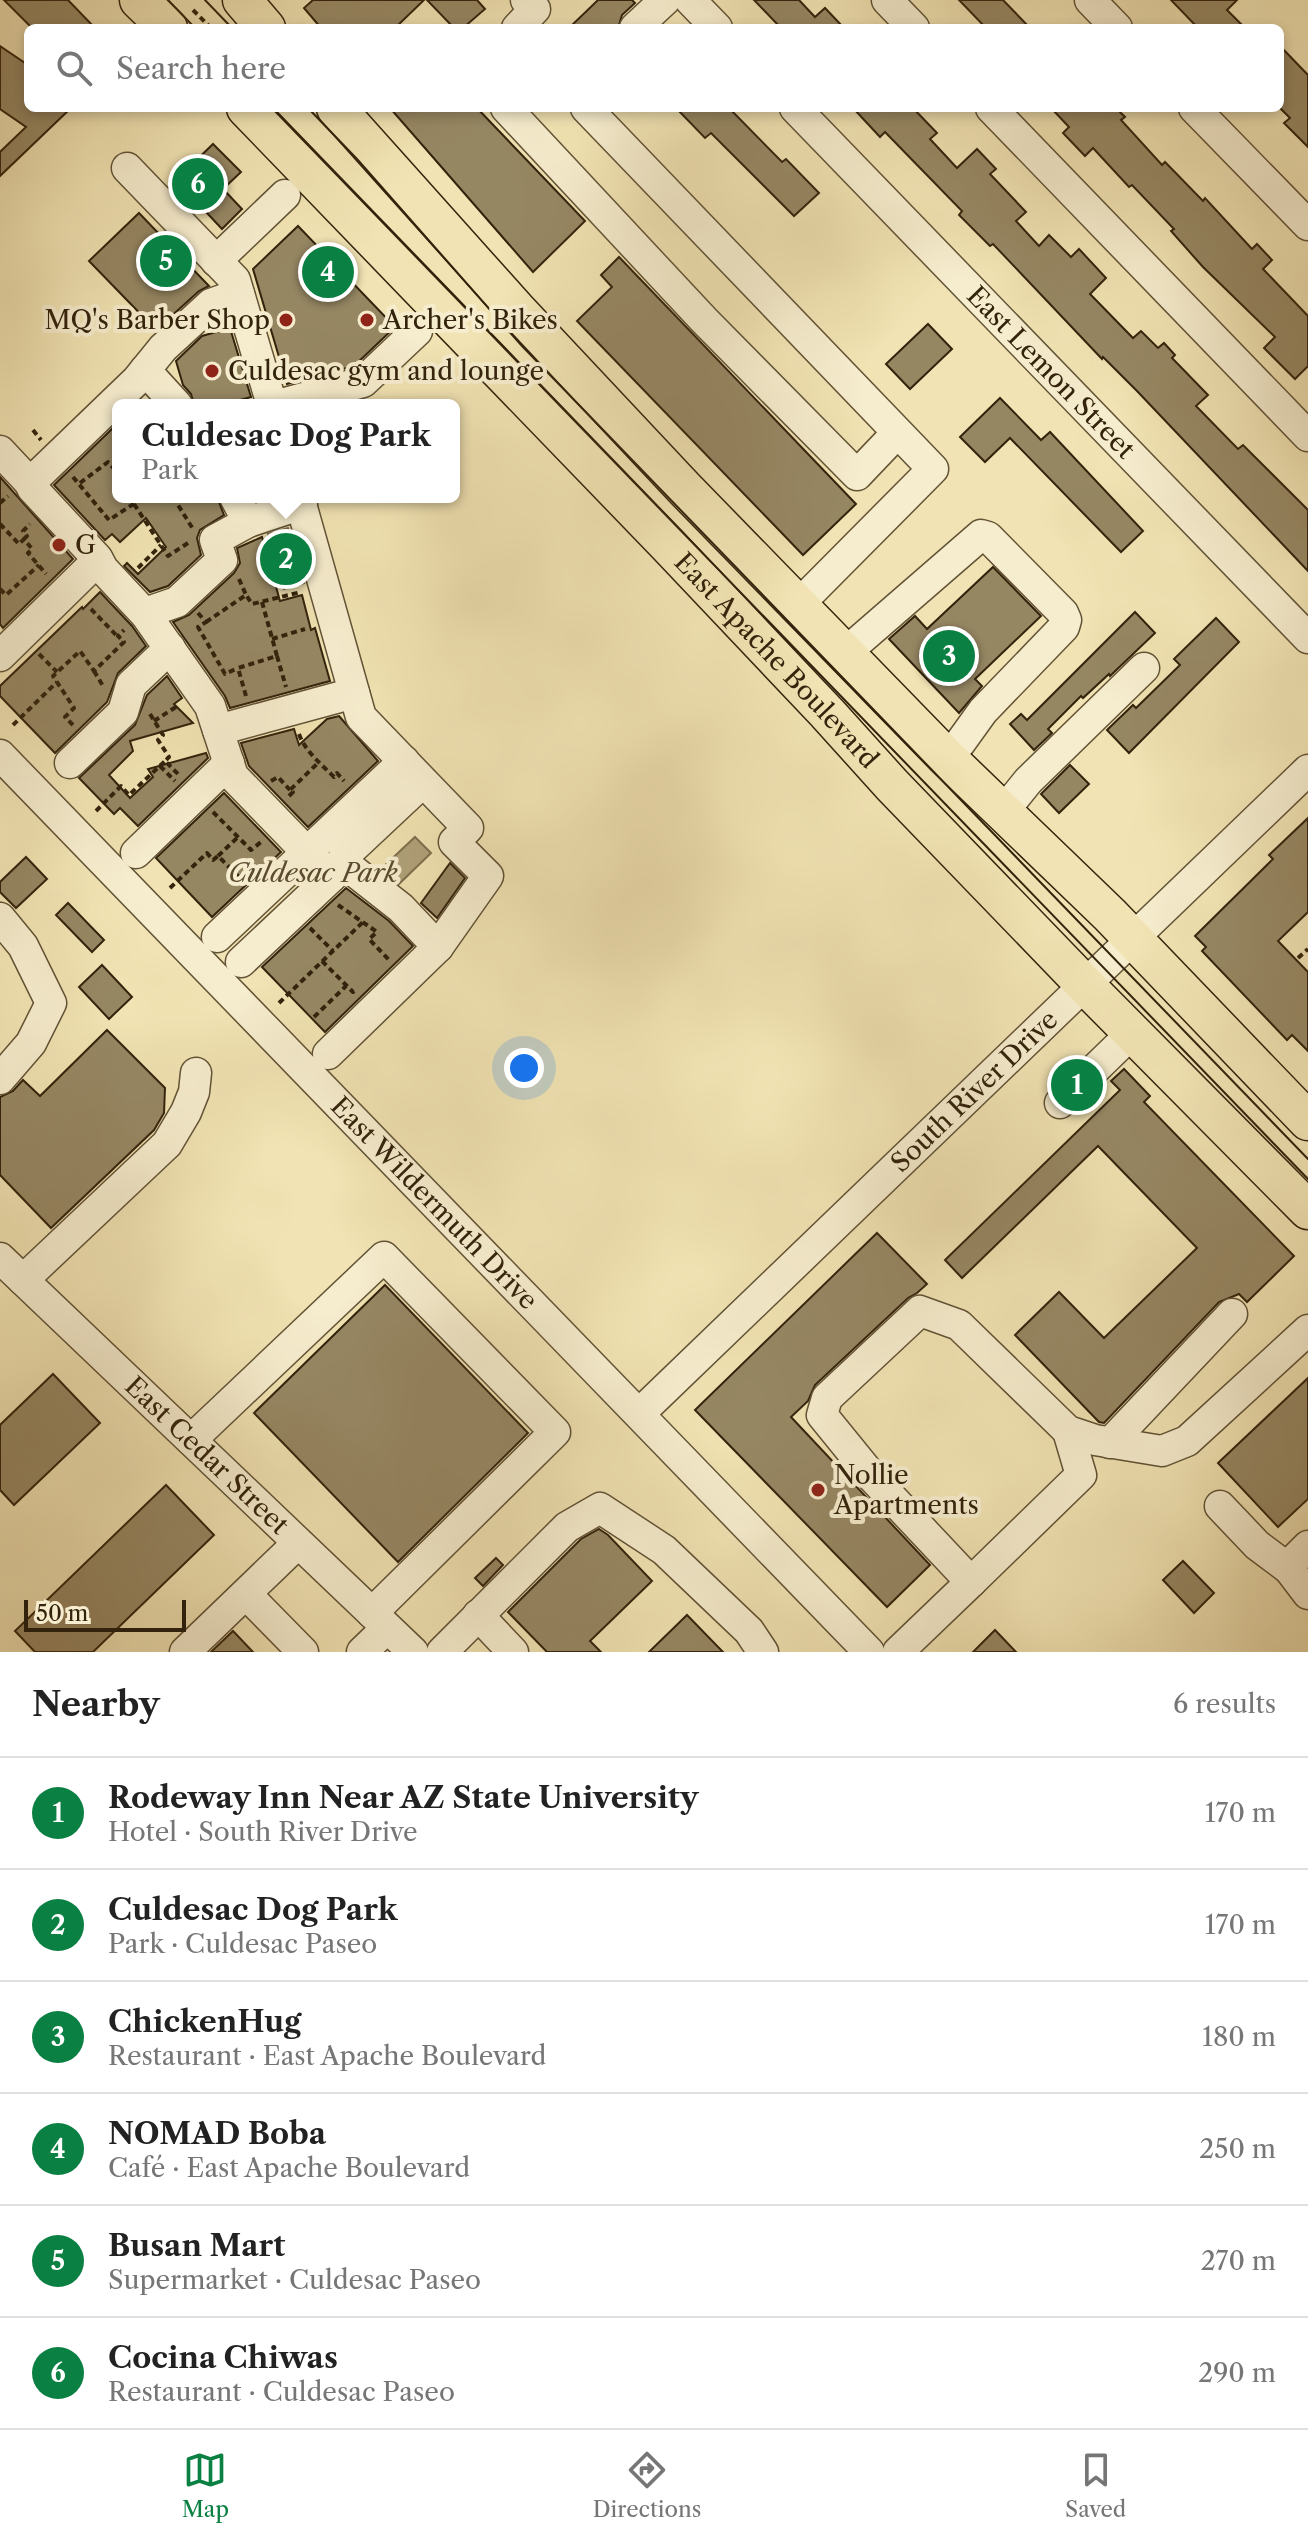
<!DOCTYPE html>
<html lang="en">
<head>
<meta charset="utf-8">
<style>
	:root { --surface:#fff; --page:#f6f6f6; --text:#222; --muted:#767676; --line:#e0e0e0; --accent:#0b8043 }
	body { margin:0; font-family:"Libre Caslon Text",serif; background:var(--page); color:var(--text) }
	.scale { position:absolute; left:24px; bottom:20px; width:162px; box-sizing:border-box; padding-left:8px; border:4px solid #33230c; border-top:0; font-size:22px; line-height:28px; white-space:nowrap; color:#33230c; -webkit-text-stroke:6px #f6edce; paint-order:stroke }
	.you { position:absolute; left:524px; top:1068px; width:28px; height:28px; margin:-20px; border:6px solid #fff; border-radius:50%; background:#1a73e8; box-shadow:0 0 0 12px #1a73e833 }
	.badge { display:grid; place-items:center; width:52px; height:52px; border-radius:50%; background:var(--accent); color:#fff; font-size:26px; font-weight:700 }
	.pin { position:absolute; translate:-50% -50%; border:4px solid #fff; box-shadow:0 2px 8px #0006 }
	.popup { position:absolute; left:112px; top:399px; width:348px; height:104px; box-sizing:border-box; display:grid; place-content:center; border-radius:12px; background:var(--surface); filter:drop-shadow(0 2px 6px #0005); font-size:26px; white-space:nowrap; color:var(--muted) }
	.popup b { font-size:30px; color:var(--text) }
	.popup::after { content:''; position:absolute; left:50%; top:100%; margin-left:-16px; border:16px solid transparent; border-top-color:var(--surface) }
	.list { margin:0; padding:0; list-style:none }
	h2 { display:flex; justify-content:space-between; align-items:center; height:104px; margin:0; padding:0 32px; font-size:34px }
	h2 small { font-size:26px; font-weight:400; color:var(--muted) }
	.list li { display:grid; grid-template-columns:52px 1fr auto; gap:24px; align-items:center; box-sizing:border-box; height:112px; padding:0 32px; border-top:2px solid var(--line) }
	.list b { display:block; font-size:30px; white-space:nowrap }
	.list p { margin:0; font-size:26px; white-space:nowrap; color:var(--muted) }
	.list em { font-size:26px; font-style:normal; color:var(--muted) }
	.icon { flex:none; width:44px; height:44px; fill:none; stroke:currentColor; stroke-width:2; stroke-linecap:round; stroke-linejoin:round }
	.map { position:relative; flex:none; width:1308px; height:1652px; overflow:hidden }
	.search { position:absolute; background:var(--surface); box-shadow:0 4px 12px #0003; left:24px; right:24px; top:24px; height:88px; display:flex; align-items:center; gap:20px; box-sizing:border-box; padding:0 28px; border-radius:12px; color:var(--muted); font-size:30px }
	.sheet { height:776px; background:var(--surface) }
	nav { display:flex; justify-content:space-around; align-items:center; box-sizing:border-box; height:112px; border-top:2px solid var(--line); background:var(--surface); font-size:22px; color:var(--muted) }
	nav a { display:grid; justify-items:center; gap:4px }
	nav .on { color:var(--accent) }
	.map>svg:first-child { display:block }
	.green { fill:#d1c297; stroke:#827252; stroke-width:2 }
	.water { fill:#b0a27a; stroke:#7e6f4e; stroke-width:2 }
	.building { fill:#968763; stroke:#33230c; stroke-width:2 }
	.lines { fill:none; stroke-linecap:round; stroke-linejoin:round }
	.minor-casing { stroke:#625336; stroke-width:33 }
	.major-casing { stroke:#33230c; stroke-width:41 }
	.path { stroke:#33230c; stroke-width:4; stroke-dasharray:6 4; stroke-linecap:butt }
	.minor { stroke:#f6edce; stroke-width:30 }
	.major { stroke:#f1e3b3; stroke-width:38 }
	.tram { stroke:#33230c; stroke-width:2 }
	.poi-dot { fill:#8f2418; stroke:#f6edce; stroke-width:3 }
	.labels { text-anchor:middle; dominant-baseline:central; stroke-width:8; stroke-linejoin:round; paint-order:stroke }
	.poi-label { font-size:26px; fill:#33230c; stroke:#f6edce; text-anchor:start }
	.street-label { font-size:26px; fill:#33230c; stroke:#f6edce }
	.park-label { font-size:26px; font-style:italic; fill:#5a4b2f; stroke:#f6edce }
</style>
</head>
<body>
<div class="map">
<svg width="1308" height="1652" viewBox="0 0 1308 1652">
	<rect width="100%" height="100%" fill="#f1e3b3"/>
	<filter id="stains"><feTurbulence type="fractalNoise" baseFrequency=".0025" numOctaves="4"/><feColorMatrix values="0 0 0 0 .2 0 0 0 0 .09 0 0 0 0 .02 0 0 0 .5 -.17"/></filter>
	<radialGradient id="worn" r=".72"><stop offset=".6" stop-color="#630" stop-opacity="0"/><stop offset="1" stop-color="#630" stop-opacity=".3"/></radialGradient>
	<polygon class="green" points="288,528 304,583 284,589 268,534"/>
	<polygon class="water" points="415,837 431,853 398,885 382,868"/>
	<g class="building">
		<polygon points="4,0 68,0 95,28 32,28"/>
		<polygon points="313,0 424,0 395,28 321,28 304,8"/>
		<polygon points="427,0 477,0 485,9 463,28 454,28"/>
		<polygon points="598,0 632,0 635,3 622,15 618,28 569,28"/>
		<polygon points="754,0 799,0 815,17 825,8 844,28 781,28"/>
		<polygon points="959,0 1003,0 1030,28 986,28"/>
		<polygon points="1171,0 1237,0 1227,10 1245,28 1198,28"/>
		<polygon points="0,46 28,65 28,108 71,108 0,176 0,152 26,127 0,109"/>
		<polygon points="1280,46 1308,75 1308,147 1284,123 1290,118 1280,108"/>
		<polygon points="390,108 477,108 585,221 533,272"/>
		<polygon points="676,108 729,108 782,162 786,159 819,193 794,216 711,133 705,138"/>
		<polygon points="853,108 913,108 937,133 930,139 957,168 977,149 996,169 990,174 1026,212 1016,221 1039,246 1049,235 1071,257 1079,249 1106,278 1090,294 1133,338 1141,331 1158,348 1164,343 1175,355 1172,358 1208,395 1196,406 1238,449 1243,445 1308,510 1308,571 1137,391 1103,357 1102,359 993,244 990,246 959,215 962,211 922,170 885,132 880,137"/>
		<polygon points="1051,108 1116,108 1125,117 1121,120 1162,165 1165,162 1203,201 1205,198 1252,249 1257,244 1272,260 1263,269 1308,316 1308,366 1295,379 1264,348 1275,337 1203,267 1171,231 1174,229 1132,185 1129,187 1093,148 1085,156 1063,133 1069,127"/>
		<polygon points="213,144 241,172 223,189 242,209 222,229 176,180"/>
		<polygon points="139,213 209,286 199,291 156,330 89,261"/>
		<polygon points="298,226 395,327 354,366 287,384 253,269"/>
		<polygon points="619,257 856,504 803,555 577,321 612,287 601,275"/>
		<polygon points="928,324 952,349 910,389 886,364"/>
		<polygon points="230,328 251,397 222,405 194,405 191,394 183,385 176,361 202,336"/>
		<polygon points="1000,398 1041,440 1050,432 1143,531 1121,552 1010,438 985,462 960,437"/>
		<polygon points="114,427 118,432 118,497 217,497 224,515 200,530 197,538 201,555 168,586 150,592 124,566 127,563 138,574 166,547 146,518 120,542 112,534 105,540 54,485"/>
		<polygon points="0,477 73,559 3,628 0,624"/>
		<polygon points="262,537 280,601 302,595 311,630 315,628 330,681 230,708 225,696 173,622 189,615 234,573 240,563 237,548"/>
		<polygon points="993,567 1041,616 975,679 982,686 959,713 889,639 915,616 927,629"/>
		<polygon points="100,592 132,626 146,646 118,673 107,702 55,753 0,696 0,686 82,607 83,609"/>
		<polygon points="1135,612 1155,633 1110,676 1109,674 1083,698 1081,696 1048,729 1052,733 1034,750 1010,724 1021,714 1027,720"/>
		<polygon points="1216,618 1239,642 1129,753 1107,730 1133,705 1136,708 1180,665 1174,659"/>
		<polygon points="167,676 182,698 174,704 193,723 130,741 133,751 109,775 130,798 153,777 148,769 206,753 208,758 138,826 120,808 114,814 79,778 135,725 147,695"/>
		<polygon points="339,716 378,761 308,827 249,766 241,743 294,729 299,745 327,719"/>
		<polygon points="1070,765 1089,784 1059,813 1041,794"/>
		<polygon points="224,793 281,852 212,917 156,858"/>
		<polygon points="1308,818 1308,912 1278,941 1308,972 1308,1051 1292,1035 1287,1040 1202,951 1206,947 1195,936 1273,859 1269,855"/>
		<polygon points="26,857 47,879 16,908 0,892 0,882"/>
		<polygon points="450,863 465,878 437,918 421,903"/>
		<polygon points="346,888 389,921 413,946 325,1032 262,967"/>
		<polygon points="68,903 104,940 92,952 56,915"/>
		<polygon points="102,965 132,997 109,1019 79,987"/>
		<polygon points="107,1030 165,1088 164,1113 154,1130 51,1228 0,1175 0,1097 13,1091 23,1080 40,1096"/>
		<polygon points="1124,1069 1150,1096 1144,1102 1294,1256 1247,1302 1239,1294 1219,1302 1104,1423 1099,1422 1015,1335 1059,1292 1104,1338 1197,1248 1098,1146 962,1278 945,1260 1120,1090 1111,1081"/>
		<polygon points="877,1233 927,1284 917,1293 908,1298 815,1385 808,1401 791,1417 930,1565 887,1607 695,1410"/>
		<polygon points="385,1285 528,1433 398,1562 254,1413"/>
		<polygon points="53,1374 100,1423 14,1505 0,1490 0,1425"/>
		<polygon points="1308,1378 1308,1499 1278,1527 1218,1463"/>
		<polygon points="166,1485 214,1535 93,1652 35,1652 15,1631"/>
		<polygon points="599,1529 608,1535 652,1581 590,1641 601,1652 547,1652 508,1612 581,1539"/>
		<polygon points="496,1558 503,1565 483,1586 475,1578"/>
		<polygon points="1183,1561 1214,1593 1194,1613 1163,1580"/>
		<polygon points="687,1615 723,1652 649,1652"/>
		<polygon points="995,1630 1016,1652 973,1652"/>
		<polygon points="233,1631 253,1652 211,1652"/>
	</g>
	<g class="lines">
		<g class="minor-casing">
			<g id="minor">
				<polyline points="690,0 717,28"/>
				<polyline points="887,0 914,28"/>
				<polyline points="1090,0 1117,28"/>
				<polyline points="517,28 535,9 526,0"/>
				<polyline points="635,28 665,0"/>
				<polyline points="506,108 704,320 857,475 897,433"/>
				<polyline points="586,108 933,469 798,605"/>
				<path id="s1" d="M795,108L1308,638"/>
				<polyline points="991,108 1308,436"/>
				<polyline points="1194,108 1308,225"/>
				<polyline points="127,168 235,280 272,405"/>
				<polyline points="216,261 285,195"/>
				<polyline points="145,370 177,405"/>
				<polyline points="278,405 363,382 417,331"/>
				<polyline points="0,451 30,483 137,380 163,348 211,304 239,294"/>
				<polyline points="30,483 32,488 97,558 103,569 146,615 210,706 233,776 331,877"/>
				<polyline points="235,497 248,522 302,504"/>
				<polyline points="299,497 361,717 468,828 454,842 488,876 438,947 328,1054"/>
				<polyline points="145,613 177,602 222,560 215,540 248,522"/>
				<polyline points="845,653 981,535 988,537 1063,613 1066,620 1064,627 983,711 960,743 945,756"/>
				<polyline points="0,656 98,560"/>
				<polyline points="218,730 354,693"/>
				<path id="s2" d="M0,755L869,1652"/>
				<polyline points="70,763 123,712 131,685 170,648"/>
				<polyline points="1003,812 1028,781 1144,668"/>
				<polyline points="136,853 229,763"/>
				<polyline points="345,864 401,908 438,947"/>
				<polyline points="0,918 23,946 51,1003 31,1043 0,1079"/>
				<polyline points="217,937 404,761"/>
				<polyline points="241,962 345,864 344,856 423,782"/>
				<polyline points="1060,1103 1132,1033"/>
				<path id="s3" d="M0,1258L413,1652"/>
				<polyline points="23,1280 167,1144 186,1112 194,1092 196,1073"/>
				<path id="s4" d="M640,1413L1308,770"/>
				<polyline points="191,1440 384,1257 555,1432 372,1613"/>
				<polyline points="1110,1443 1232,1314"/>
				<polyline points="1220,1506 1257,1545 1289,1569"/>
				<polyline points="1308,1546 1291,1563 1289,1569 1308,1594"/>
				<polyline points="971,1582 1081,1475 1068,1431"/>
				<polyline points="246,1594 303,1652"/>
				<polyline points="478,1615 513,1652"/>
				<polyline points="185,1652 298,1543"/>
				<polyline points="362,1652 387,1628"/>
				<polyline points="442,1652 567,1527 600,1508 664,1550 749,1631 763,1652"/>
				<polyline points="898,1652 971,1582 874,1479 822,1415 827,1398 920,1311 959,1325 1068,1431 1095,1440 1162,1451 1187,1441 1308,1330"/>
			</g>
		</g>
		<g class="major-casing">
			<g id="major">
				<polyline points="139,0 168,28"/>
				<polyline points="242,0 266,28"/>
				<path id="s5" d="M246,108L668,545L827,713L892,785L1086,986L1308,1210"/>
				<polyline points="336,108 516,309 684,488 945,756 1110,915 1308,1121"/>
			</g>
		</g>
		<g class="path">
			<polyline points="193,10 211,28"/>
			<polyline points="33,430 41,440"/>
			<polyline points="73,477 109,520 144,497"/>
			<polyline points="80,483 108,462 118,473"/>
			<polyline points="173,497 193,529"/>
			<polyline points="0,503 8,496"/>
			<polyline points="134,504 168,556 191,541"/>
			<polyline points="0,524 19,544 24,539 32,549 28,553 46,574"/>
			<polyline points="24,539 27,536 23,531 30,524"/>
			<polyline points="138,568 161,545"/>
			<polyline points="239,579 246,595"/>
			<polyline points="0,589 6,595 39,565"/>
			<polyline points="91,609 117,636"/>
			<polyline points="198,613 206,622 198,627 225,674 238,668"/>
			<polyline points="206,622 246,595 252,604 301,592"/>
			<polyline points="272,639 305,629"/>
			<polyline points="39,654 57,672"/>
			<polyline points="277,656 286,687"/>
			<polyline points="94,671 103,686"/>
			<polyline points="246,696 238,668 277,656 262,602"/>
			<polyline points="150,714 163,735 158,740 169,757 165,761 180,776"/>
			<polyline points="154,721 179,705"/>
			<polyline points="13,725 57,682"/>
			<polyline points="73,725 65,717 74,708 53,676 80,651 94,671 124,642 118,636 124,630"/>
			<path d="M299,734C305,751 321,764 334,777L337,773L344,781"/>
			<polyline points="160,766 175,781"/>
			<polyline points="271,781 278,777 290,790"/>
			<polyline points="289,796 293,792 290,790 319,762"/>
			<polyline points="96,811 121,786 129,795 165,761"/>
			<polyline points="213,812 251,850 261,842"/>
			<polyline points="218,856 238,837"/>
			<polyline points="170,888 207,853 213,860 218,856 242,880"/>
			<polyline points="338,905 377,932 369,939 389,960"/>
			<polyline points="310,928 333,951"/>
			<polyline points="1298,958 1308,949"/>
			<polyline points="322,961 353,992 354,991"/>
			<polyline points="279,1003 363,922"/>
			<polyline points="314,1017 346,986"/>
		</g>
		<use href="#minor" class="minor"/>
		<use href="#major" class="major"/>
		<g class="tram">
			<polyline points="168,0 195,28"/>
			<polyline points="205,0 232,28"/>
			<polyline points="272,108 1308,1179"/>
			<polyline points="308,108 357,159 522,346 1308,1159"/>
		</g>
	</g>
	<g class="poi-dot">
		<circle cx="286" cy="320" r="8"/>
		<circle cx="367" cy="320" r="8"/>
		<circle cx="212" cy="371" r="8"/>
		<circle cx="59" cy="545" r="8"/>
		<circle cx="818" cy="1490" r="8"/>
	</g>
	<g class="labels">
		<g class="poi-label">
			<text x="270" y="320" text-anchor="end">MQ's Barber Shop</text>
			<text x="383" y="320">Archer's Bikes</text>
			<text x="228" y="371">Culdesac gym and lounge</text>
			<text x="75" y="545">G</text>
			<text x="834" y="1475">Nollie<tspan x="834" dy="30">Apartments</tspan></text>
		</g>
		<g class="street-label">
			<text stroke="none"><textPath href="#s1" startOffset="368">East Lemon Street</textPath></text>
			<text stroke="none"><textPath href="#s5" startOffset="766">East Apache Boulevard</textPath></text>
			<text stroke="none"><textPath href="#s4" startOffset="464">South River Drive</textPath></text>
			<text stroke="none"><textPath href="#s2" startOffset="624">East Wildermuth Drive</textPath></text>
			<text stroke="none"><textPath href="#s3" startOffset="286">East Cedar Street</textPath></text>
		</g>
		<g class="park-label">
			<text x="313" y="873">Culdesac Park</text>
		</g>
	</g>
	<rect width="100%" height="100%" filter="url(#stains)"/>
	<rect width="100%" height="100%" fill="url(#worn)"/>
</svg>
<div class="scale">50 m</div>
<div class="you"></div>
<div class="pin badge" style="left:1077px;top:1085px">1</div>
<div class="pin badge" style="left:286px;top:559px">2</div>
<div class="popup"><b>Culdesac Dog Park</b>Park</div>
<div class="pin badge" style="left:949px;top:656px">3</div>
<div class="pin badge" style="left:328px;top:272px">4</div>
<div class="pin badge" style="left:166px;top:261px">5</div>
<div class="pin badge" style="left:198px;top:184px">6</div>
<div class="search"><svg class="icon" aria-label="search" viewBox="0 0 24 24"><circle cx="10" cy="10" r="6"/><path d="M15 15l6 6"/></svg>Search here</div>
</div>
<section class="sheet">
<h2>Nearby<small>6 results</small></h2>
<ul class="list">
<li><span class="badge">1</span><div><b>Rodeway Inn Near AZ State University</b><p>Hotel · South River Drive</p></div><em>170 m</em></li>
<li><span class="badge">2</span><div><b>Culdesac Dog Park</b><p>Park · Culdesac Paseo</p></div><em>170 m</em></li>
<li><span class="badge">3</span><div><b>ChickenHug</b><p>Restaurant · East Apache Boulevard</p></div><em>180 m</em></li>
<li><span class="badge">4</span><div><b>NOMAD Boba</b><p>Café · East Apache Boulevard</p></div><em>250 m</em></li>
<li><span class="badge">5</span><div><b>Busan Mart</b><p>Supermarket · Culdesac Paseo</p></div><em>270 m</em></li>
<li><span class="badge">6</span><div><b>Cocina Chiwas</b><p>Restaurant · Culdesac Paseo</p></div><em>290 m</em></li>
</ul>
</section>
<nav>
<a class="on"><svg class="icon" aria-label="map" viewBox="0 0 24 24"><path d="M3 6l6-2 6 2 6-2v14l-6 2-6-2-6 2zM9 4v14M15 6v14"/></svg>Map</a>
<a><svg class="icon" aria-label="directions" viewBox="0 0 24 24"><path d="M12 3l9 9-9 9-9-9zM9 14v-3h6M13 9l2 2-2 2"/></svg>Directions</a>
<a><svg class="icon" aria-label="saved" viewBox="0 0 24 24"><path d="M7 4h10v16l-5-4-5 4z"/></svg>Saved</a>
</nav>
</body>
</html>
